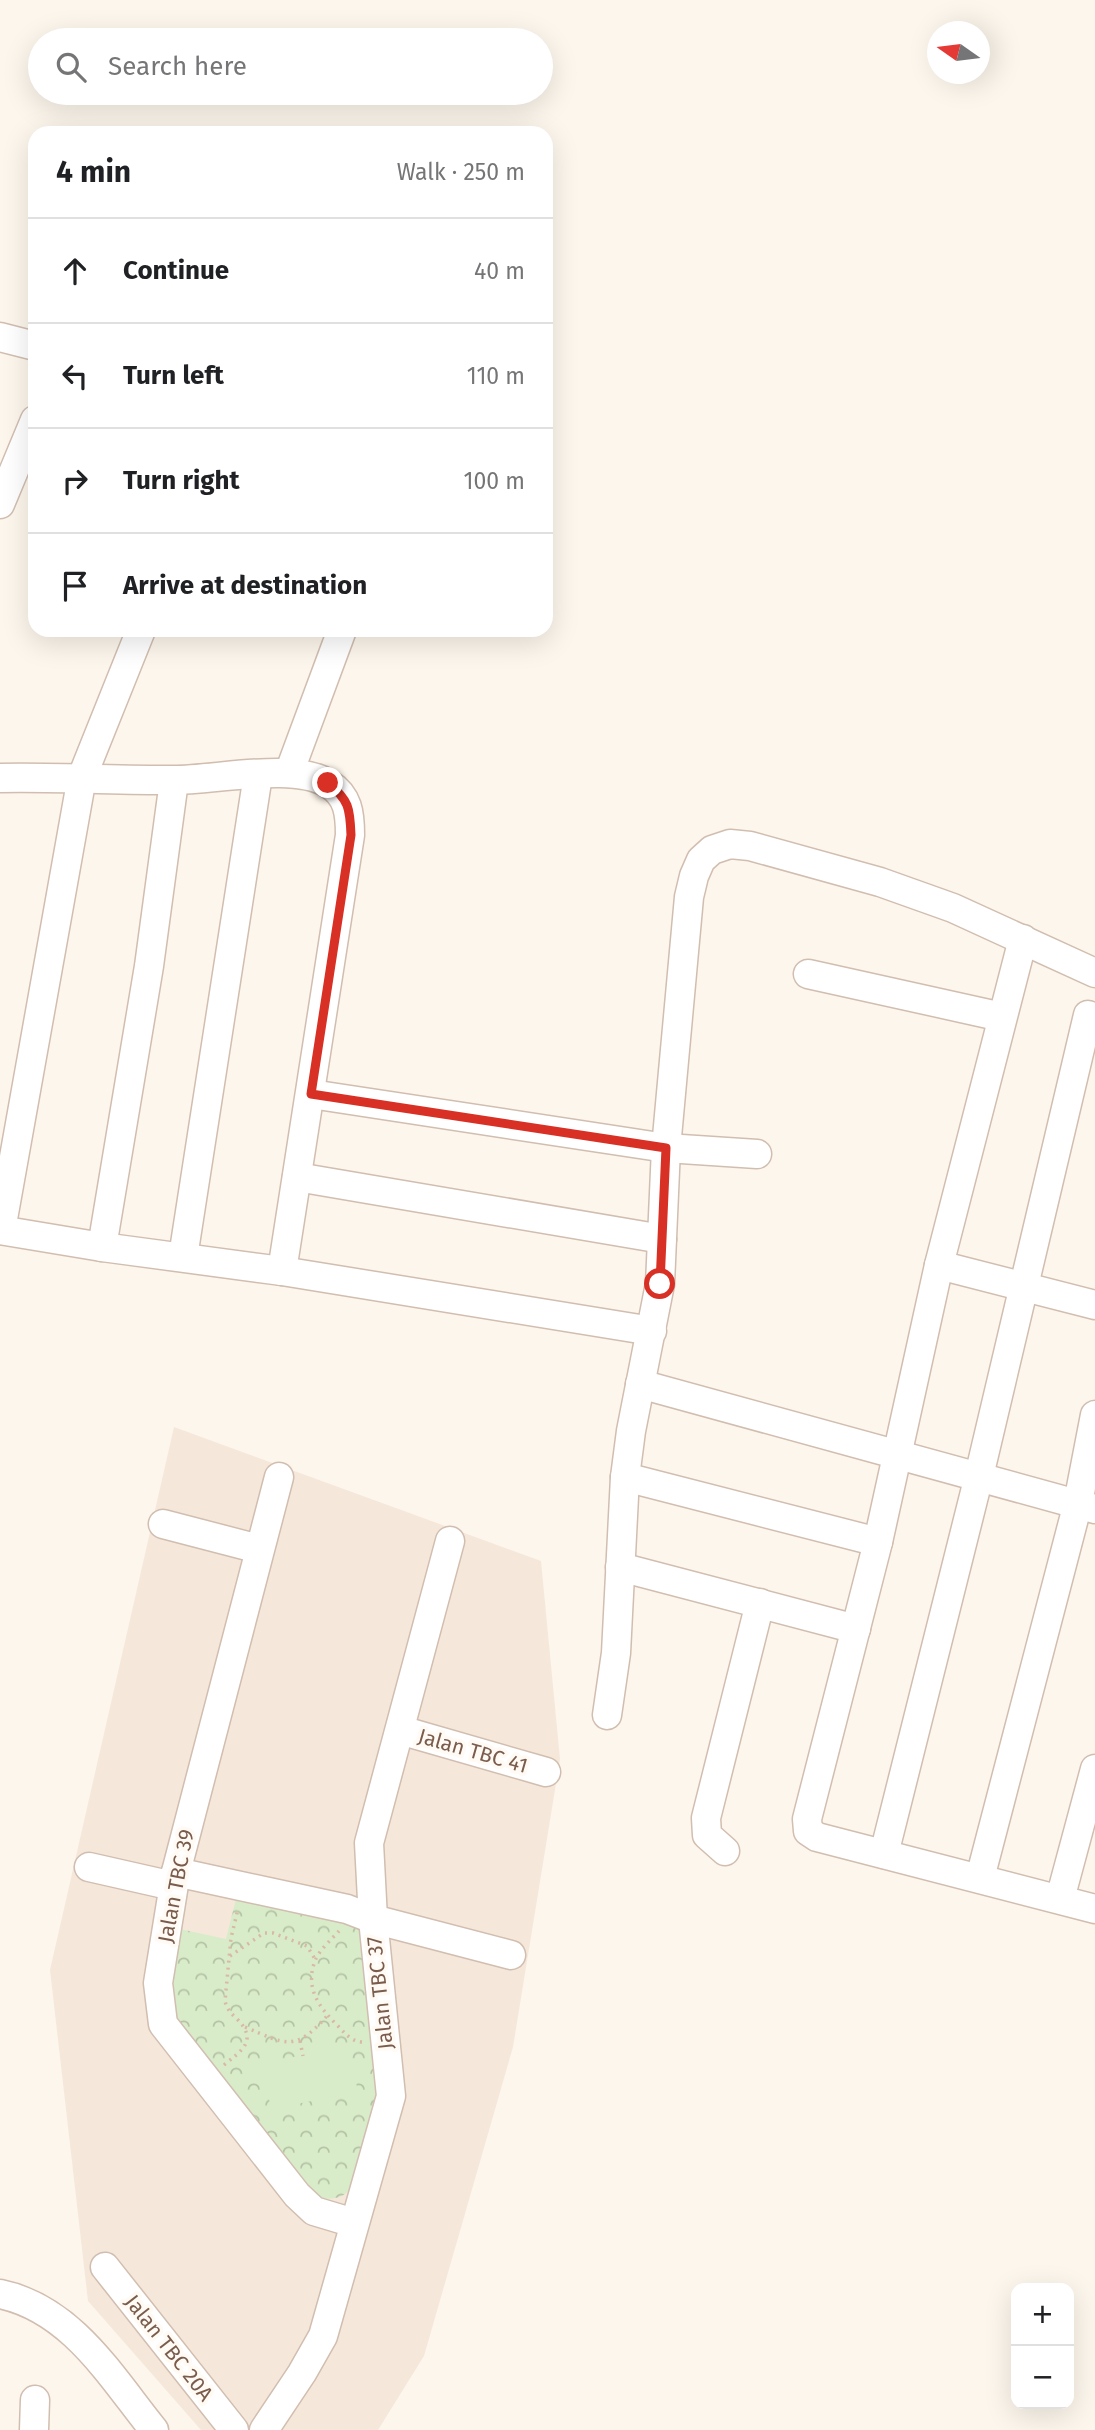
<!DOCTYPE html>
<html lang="en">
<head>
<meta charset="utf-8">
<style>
	:root { --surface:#fff; --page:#f2f2f2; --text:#202124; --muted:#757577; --line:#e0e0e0 }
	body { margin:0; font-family:"Fira Sans",sans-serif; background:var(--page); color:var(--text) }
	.controls { position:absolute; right:21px; bottom:21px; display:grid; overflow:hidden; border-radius:14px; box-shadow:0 7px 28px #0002 }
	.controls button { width:63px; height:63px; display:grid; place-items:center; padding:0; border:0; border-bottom:2px solid var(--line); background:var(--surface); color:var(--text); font:35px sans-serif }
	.compass { position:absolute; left:927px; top:21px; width:63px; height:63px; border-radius:50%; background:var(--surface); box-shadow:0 7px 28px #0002; rotate:284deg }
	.stop { position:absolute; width:21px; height:21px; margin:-16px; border:5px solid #d93025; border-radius:50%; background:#fff }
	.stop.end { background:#d93025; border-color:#fff; box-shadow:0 2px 7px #0008 }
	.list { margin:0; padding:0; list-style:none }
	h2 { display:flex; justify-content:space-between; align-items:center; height:91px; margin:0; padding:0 28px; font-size:30px }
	h2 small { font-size:23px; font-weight:400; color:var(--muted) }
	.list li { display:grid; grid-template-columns:46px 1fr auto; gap:21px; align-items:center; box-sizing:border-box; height:105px; padding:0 28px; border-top:2px solid var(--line) }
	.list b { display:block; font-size:26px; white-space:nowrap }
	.list em { font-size:23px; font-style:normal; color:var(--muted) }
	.icon { flex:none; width:38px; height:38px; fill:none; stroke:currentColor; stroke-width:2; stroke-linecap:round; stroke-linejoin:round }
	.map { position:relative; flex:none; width:1095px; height:2430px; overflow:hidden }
	.search { position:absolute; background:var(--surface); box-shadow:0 7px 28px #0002; left:28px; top:28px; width:525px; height:77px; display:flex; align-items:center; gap:18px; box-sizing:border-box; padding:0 24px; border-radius:38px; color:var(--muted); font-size:26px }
	.panel { position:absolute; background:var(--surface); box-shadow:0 7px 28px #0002; left:28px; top:126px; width:525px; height:511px; border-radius:21px }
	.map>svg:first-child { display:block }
	.residential { fill:#f5e8da }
	.park { fill:url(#park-crowns) }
	.pitch { fill:#d8ecc9 }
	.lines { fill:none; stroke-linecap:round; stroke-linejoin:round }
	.minor-casing { stroke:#d1beb0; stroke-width:31 }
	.path { stroke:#d9b8a5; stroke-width:3.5; stroke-dasharray:2 5; stroke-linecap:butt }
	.minor { stroke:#fff; stroke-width:28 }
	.route { stroke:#d93025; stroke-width:9 }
	.labels { text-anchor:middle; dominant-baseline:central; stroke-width:7; stroke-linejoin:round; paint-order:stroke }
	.street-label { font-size:21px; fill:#7a5c4d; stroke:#fffaf3 }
</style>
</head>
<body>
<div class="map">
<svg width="1095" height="2430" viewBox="0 0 1095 2430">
	<defs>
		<pattern id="park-crowns" width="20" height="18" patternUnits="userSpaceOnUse" patternTransform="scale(1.75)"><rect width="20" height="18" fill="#d8ecc9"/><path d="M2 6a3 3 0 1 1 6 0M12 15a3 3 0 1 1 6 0" fill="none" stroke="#b4c2a5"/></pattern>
	</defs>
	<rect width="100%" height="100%" fill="#fdf6ec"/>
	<polygon class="residential" points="174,1427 541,1561 560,1759 513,2047 424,2356 378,2430 201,2430 88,2301 50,1970"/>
	<path class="park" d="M237,1895L359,1921L377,2093L351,2188C342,2200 329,2200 316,2197L177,2018L170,1975L180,1929L226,1939Z"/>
	<polygon class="pitch" points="349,2046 358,2092 271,2109 262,2063"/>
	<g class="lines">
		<g class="minor-casing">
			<g id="minor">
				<polyline points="0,337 35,346"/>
				<polyline points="0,504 35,420"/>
				<polyline points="289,773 342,630"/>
				<path d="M0,778C57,777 114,780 171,780C212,781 295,761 329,784C348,796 350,813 350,835L282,1271"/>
				<polyline points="1023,939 939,1265 878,1542 807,1819 808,1831 817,1837 1095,1909"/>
				<polyline points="808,974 1002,1017"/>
				<polyline points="311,1094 666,1148 757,1154"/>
				<polyline points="297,1177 662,1239"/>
				<polyline points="0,1230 102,1247 282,1271 652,1331"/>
				<polyline points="1,1230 82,777 141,630"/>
				<polyline points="102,1247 149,966 174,781"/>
				<polyline points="183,1257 258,775"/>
				<polyline points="939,1265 1095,1305"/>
				<polyline points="640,1384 1095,1509"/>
				<polyline points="279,1477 176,1872 158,1983 163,2024 297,2195 314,2211 354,2223"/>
				<polyline points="625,1477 878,1542"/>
				<polyline points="163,1524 259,1549"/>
				<polyline points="620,1567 856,1629"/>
				<polyline points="607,1715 616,1653 625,1477 631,1431 660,1284 666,1148 689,897 694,876 701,860 712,850 730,844 750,846 880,882 953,908 1095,973"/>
				<polyline points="400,1730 546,1772"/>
				<polyline points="725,1851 707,1835 706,1818 760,1603"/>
				<polyline points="884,1854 979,1476 1088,1015"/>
				<polyline points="89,1867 173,1886"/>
				<polyline points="176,1872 347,1909 373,1919 511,1955"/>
				<polyline points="980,1878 1078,1503 1095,1415"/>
				<polyline points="1060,1899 1095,1769"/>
				<polyline points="105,2267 234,2430"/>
				<path d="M0,2294C72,2309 111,2377 154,2430"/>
				<polyline points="34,2430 35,2400"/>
				<polyline points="264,2430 302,2373 323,2336 391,2096 373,1919 369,1843 450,1541"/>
			</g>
		</g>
		<g class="path">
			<path d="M339,1931C332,1939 319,1950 315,1961C305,1987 318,2006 336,2024C344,2032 350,2041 362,2042"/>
			<polyline points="230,1956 264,1933 273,1933 307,1946 315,1959"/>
			<path d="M245,2027C286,2044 294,2053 327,2016"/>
			<polyline points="300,2041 303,2056"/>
			<path d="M224,2065C241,2051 258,2041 238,2020C232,2014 227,2010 225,2001L231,1938L238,1909"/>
		</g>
		<use href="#minor" class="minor"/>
	</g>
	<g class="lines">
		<path class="route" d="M328,783C349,800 350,808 351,835L311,1094L666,1148L660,1284"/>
	</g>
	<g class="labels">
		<g class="street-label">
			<text transform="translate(473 1751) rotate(16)">Jalan TBC 41</text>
			<text transform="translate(176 1886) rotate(-79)">Jalan TBC 39</text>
			<text transform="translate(380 1993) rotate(-96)">Jalan TBC 37</text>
			<text transform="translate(169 2348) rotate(52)">Jalan TBC 20A</text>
		</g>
	</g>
</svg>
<div class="controls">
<button>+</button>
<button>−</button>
</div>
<svg class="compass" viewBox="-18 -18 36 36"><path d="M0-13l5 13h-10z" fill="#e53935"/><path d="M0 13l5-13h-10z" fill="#757577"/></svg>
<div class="stop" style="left:660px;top:1284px"></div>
<div class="stop end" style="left:328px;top:783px"></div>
<div class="search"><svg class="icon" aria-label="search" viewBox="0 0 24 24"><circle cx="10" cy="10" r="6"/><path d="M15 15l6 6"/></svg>Search here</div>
<section class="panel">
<h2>4 min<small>Walk · 250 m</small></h2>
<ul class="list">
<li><svg class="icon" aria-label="ahead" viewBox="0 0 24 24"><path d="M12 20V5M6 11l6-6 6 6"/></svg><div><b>Continue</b></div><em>40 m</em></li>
<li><svg class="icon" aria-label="left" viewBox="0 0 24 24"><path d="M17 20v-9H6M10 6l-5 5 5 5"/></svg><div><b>Turn left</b></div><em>110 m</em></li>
<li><svg class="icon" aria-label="right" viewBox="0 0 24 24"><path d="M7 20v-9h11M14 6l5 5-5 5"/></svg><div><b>Turn right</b></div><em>100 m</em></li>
<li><svg class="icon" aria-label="arrive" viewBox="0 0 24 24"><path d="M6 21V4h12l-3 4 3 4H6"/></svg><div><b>Arrive at destination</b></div></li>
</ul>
</section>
</div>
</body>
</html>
